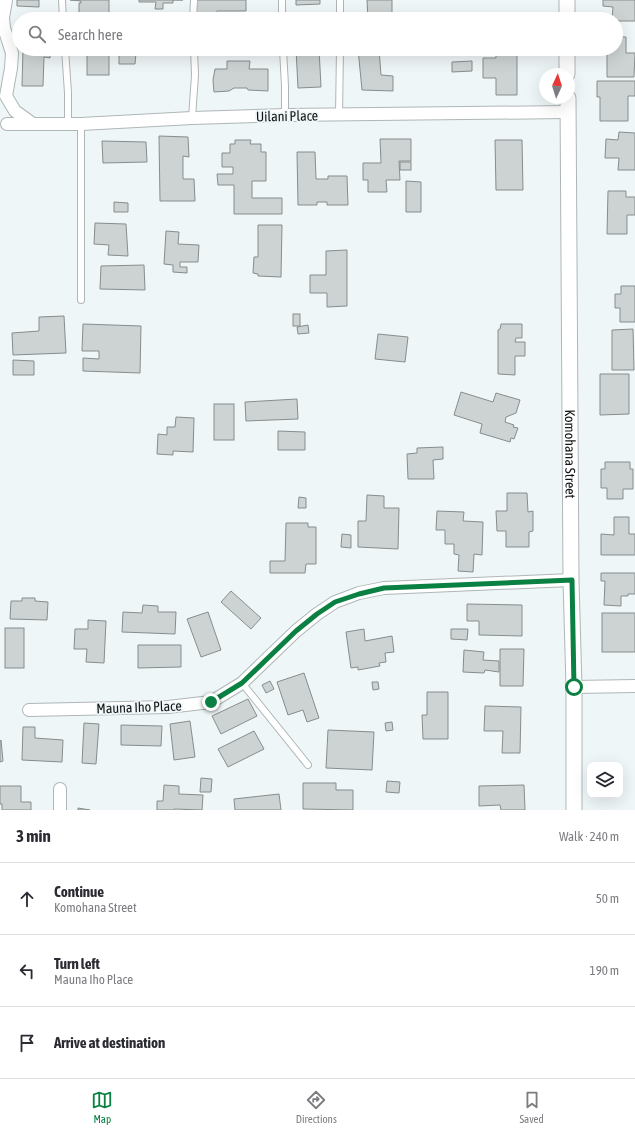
<!DOCTYPE html>
<html lang="en">
<head>
<meta charset="utf-8">
<style>
	:root { --surface:#fff; --page:#f7f7f7; --text:#2b2b33; --muted:#7c7c81; --line:#e1e1e2; --accent:#0b8043 }
	body { margin:0; font-family:"Asap Condensed",sans-serif; background:var(--page); color:var(--text) }
	.controls { position:absolute; right:12px; bottom:12px; display:grid; overflow:hidden; border-radius:8px; box-shadow:0 4px 16px #0002 }
	.controls button { width:36px; height:36px; display:grid; place-items:center; padding:0; border:0; border-bottom:1px solid var(--line); background:var(--surface); color:var(--text); font:20px sans-serif }
	.compass { position:absolute; left:539px; top:68px; width:36px; height:36px; border-radius:50%; background:var(--surface); box-shadow:0 4px 16px #0002; rotate:4deg }
	.stop { position:absolute; width:12px; height:12px; margin:-9px; border:3px solid #0b8043; border-radius:50%; background:#fff }
	.stop.end { background:#0b8043; border-color:#fff; box-shadow:0 1px 4px #0008 }
	.list { margin:0; padding:0; list-style:none }
	h2 { display:flex; justify-content:space-between; align-items:center; height:52px; margin:0; padding:0 16px; font-size:17px }
	h2 small { font-size:13px; font-weight:400; color:var(--muted) }
	.list li { display:grid; grid-template-columns:26px 1fr auto; gap:12px; align-items:center; box-sizing:border-box; height:72px; padding:0 16px; border-top:1px solid var(--line) }
	.list b { display:block; font-size:15px; white-space:nowrap }
	.list p { margin:0; font-size:13px; white-space:nowrap; color:var(--muted) }
	.list em { font-size:13px; font-style:normal; color:var(--muted) }
	.icon { flex:none; width:22px; height:22px; fill:none; stroke:currentColor; stroke-width:2; stroke-linecap:round; stroke-linejoin:round }
	.map { position:relative; flex:none; width:635px; height:810px; overflow:hidden }
	.search { position:absolute; background:var(--surface); box-shadow:0 4px 16px #0002; left:12px; right:12px; top:12px; height:44px; display:flex; align-items:center; gap:10px; box-sizing:border-box; padding:0 14px; border-radius:22px; color:var(--muted); font-size:15px }
	.sheet { height:268px; background:var(--surface) }
	nav { display:flex; justify-content:space-around; align-items:center; box-sizing:border-box; height:56px; border-top:1px solid var(--line); background:var(--surface); font-size:11px; color:var(--muted) }
	nav a { display:grid; justify-items:center; gap:2px }
	nav .on { color:var(--accent) }
	.map>svg:first-child { display:block }
	.building { fill:#ccd3d2; stroke:#878d8c }
	.lines { fill:none; stroke-linecap:round; stroke-linejoin:round }
	.service-casing { stroke:#afb6b7; stroke-width:8 }
	.minor-casing { stroke:#afb6b7; stroke-width:14 }
	.tertiary-casing { stroke:#afb6b7; stroke-width:17 }
	.service { stroke:#fff; stroke-width:6 }
	.minor { stroke:#fff; stroke-width:12 }
	.tertiary { stroke:#fff; stroke-width:15 }
	.route { stroke:#0b8043; stroke-width:5 }
	.labels { text-anchor:middle; dominant-baseline:central; stroke-width:3.5; stroke-linejoin:round; paint-order:stroke }
	.street-label { font-size:14px; fill:#121515; stroke:#eff6f7 }
</style>
</head>
<body>
<div class="map">
<svg width="635" height="810" viewBox="0 0 635 810">
	<rect width="100%" height="100%" fill="#eff6f7"/>
	<g class="building">
		<polygon points="17,0 39,0 39,7 17,6"/>
		<polygon points="70,0 109,0 109,17 94,16 94,14 79,14 79,3 81,3 81,1"/>
		<polygon points="139,0 183,0 173,0 173,3 163,3 163,9 155,9 156,2 139,2"/>
		<polygon points="196,0 246,0 246,11 217,11 217,19 196,19"/>
		<polygon points="296,0 320,0 320,4 296,5"/>
		<polygon points="367,0 392,0 392,19 368,19"/>
		<polygon points="603,0 635,0 635,21 616,21 616,19 612,19 613,7 603,6"/>
		<polygon points="616,37 626,37 626,53 635,53 634,77 607,77 607,49 616,49"/>
		<polygon points="23,49 50,49 50,58 44,57 43,86 22,86"/>
		<rect x="87" y="49" width="22" height="26"/>
		<polygon points="119,49 127,50 127,53 136,53 135,64 119,64"/>
		<polygon points="127,49 172,49 172,52 127,53"/>
		<polygon points="296,49 319,49 321,87 298,88"/>
		<polygon points="358,49 379,49 381,75 393,76 393,91 362,90"/>
		<polygon points="496,50 517,50 517,95 496,95 496,78 483,78 483,58 496,58"/>
		<polygon points="227,61 250,61 249,69 268,69 268,91 248,90 247,88 234,88 229,91 214,92 213,80 215,69 227,69"/>
		<polygon points="472,61 472,71 452,72 452,62"/>
		<polygon points="597,81 635,81 635,96 628,96 628,121 600,121 600,97 597,97"/>
		<polygon points="619,132 635,133 635,170 618,170 619,158 605,158 606,139 618,140"/>
		<polygon points="159,136 188,137 189,157 183,156 183,179 194,179 195,201 160,201"/>
		<polygon points="380,139 411,139 411,161 399,161 400,180 386,180 387,192 368,192 368,180 363,180 363,163 381,163"/>
		<polygon points="235,140 251,140 250,144 261,144 261,152 266,152 266,181 252,181 252,198 282,198 282,214 234,214 234,185 218,185 217,174 233,174 233,167 222,167 222,153 230,153 230,144 235,144"/>
		<polygon points="495,140 522,140 523,190 496,190"/>
		<polygon points="102,141 146,142 147,162 103,163"/>
		<polygon points="297,152 315,152 316,179 328,179 328,176 347,176 348,205 327,205 327,202 317,202 317,205 298,205"/>
		<rect x="400" y="162" width="11" height="8"/>
		<polygon points="406,181 421,182 421,212 406,212"/>
		<polygon points="608,191 626,191 626,197 635,197 635,215 627,215 627,234 607,234"/>
		<polygon points="114,202 128,203 128,212 114,212"/>
		<polygon points="95,223 126,224 128,256 108,255 109,245 94,244"/>
		<polygon points="258,225 282,225 281,277 258,276 258,274 253,273 254,257 258,257"/>
		<polygon points="166,231 179,232 178,244 199,245 198,262 180,262 180,267 187,267 187,273 173,272 173,265 164,264"/>
		<polygon points="347,250 347,306 327,307 327,293 310,293 310,275 326,275 326,251"/>
		<polygon points="144,265 145,290 100,289 101,266"/>
		<polygon points="621,286 635,286 635,322 620,322 620,308 615,308 615,294 621,294"/>
		<rect x="293" y="314" width="7" height="12"/>
		<polygon points="64,316 66,353 13,355 12,333 39,331 39,317"/>
		<polygon points="83,324 141,326 140,373 83,371 83,358 99,359 99,351 82,351"/>
		<polygon points="501,324 522,324 522,338 516,338 515,342 525,342 525,356 515,356 515,375 498,374 498,330 500,329"/>
		<polygon points="308,325 309,333 298,334 297,327"/>
		<polygon points="633,329 634,370 612,370 612,330"/>
		<polygon points="378,334 408,337 405,362 375,359"/>
		<polygon points="13,360 34,361 34,375 13,375"/>
		<polygon points="600,374 629,374 629,414 600,415"/>
		<polygon points="461,392 493,402 496,393 520,400 516,413 506,417 505,422 514,425 513,427 518,428 514,439 511,438 510,442 480,433 482,424 454,415"/>
		<polygon points="297,399 298,419 246,421 245,402"/>
		<rect x="214" y="404" width="20" height="36"/>
		<polygon points="176,417 194,418 193,452 173,451 173,455 157,454 158,434 167,435 167,427 175,427"/>
		<polygon points="278,431 305,432 305,450 278,450"/>
		<polygon points="443,447 443,459 433,460 434,479 408,479 407,454 417,453 417,448"/>
		<polygon points="605,462 630,462 630,469 633,469 633,489 623,489 623,499 607,499 607,488 601,488 601,469 605,469"/>
		<polygon points="507,493 527,493 528,512 533,511 533,531 529,532 529,547 506,547 506,531 497,531 496,511 507,511"/>
		<polygon points="367,495 384,496 384,508 399,508 398,549 358,547 358,521 366,521"/>
		<polygon points="299,497 306,498 306,508 298,508"/>
		<polygon points="437,511 464,512 463,521 483,522 482,555 474,554 473,572 458,571 459,555 454,554 454,544 445,544 445,530 436,530"/>
		<polygon points="614,517 629,517 629,534 635,534 635,555 601,555 601,534 614,535"/>
		<polygon points="286,523 308,523 308,527 316,527 316,564 306,564 305,573 270,573 270,561 285,561"/>
		<polygon points="342,534 351,535 351,548 341,547"/>
		<polygon points="601,573 635,573 635,594 628,594 628,596 621,596 621,606 604,605 605,581 601,581"/>
		<polygon points="231,591 261,618 251,629 221,602"/>
		<polygon points="22,598 35,598 35,601 48,602 47,620 10,619 11,601 22,601"/>
		<polygon points="467,604 522,605 522,636 479,635 479,621 467,621"/>
		<polygon points="143,605 158,606 158,612 176,612 175,634 122,632 123,612 142,613"/>
		<polygon points="208,612 221,650 201,657 187,619"/>
		<rect x="602" y="613" width="33" height="39"/>
		<polygon points="88,620 106,621 104,663 86,662 87,649 74,649 75,629 88,629"/>
		<rect x="5" y="628" width="19" height="40"/>
		<polygon points="364,629 365,641 392,636 394,652 385,653 386,662 379,663 380,666 358,670 358,667 351,668 346,632"/>
		<polygon points="451,629 468,629 467,640 451,639"/>
		<polygon points="138,645 181,645 181,667 138,668"/>
		<polygon points="500,649 524,649 523,686 500,686"/>
		<polygon points="464,650 484,652 483,660 499,661 499,672 485,670 484,673 463,672"/>
		<polygon points="304,673 319,718 307,722 303,710 288,715 277,682"/>
		<polygon points="270,681 274,689 266,693 262,685"/>
		<polygon points="372,682 378,682 379,689 373,690"/>
		<polygon points="427,692 448,692 448,739 423,739 422,715 427,715"/>
		<polygon points="248,699 257,716 221,734 212,716"/>
		<polygon points="485,706 521,707 520,753 502,753 503,731 484,731"/>
		<polygon points="190,721 195,757 174,760 170,724"/>
		<polygon points="392,722 393,730 386,731 385,723"/>
		<polygon points="84,723 99,724 96,764 82,763"/>
		<polygon points="121,725 162,726 161,746 121,745"/>
		<polygon points="23,727 35,727 35,738 63,740 62,762 22,760"/>
		<polygon points="328,730 374,732 372,770 326,768"/>
		<polygon points="254,731 264,749 228,767 218,749"/>
		<polygon points="1,740 3,761 0,762 0,741"/>
		<polygon points="201,778 212,779 211,792 200,792"/>
		<polygon points="387,781 400,782 399,793 386,792"/>
		<polygon points="303,783 336,783 336,790 353,790 353,810 303,809"/>
		<polygon points="164,785 179,786 179,794 203,795 202,810 174,809 174,810 157,810 157,801 163,801"/>
		<polygon points="524,785 525,810 501,810 500,805 479,806 479,786"/>
		<polygon points="0,786 21,786 21,802 31,802 31,810 2,810 2,804 0,804"/>
		<polygon points="279,794 281,810 235,810 234,799"/>
		<polygon points="78,808 90,810 78,810"/>
	</g>
	<g class="lines">
		<g class="service-casing">
			<g id="service">
				<polyline points="62,0 63,19"/>
				<polyline points="282,0 282,19"/>
				<polyline points="193,19 194,0"/>
				<polyline points="340,19 340,0"/>
				<polyline points="65,49 68,93 68,124"/>
				<polyline points="283,49 285,86 285,115"/>
				<polyline points="339,115 340,49"/>
				<polyline points="192,118 195,75 194,49"/>
				<polyline points="81,300 81,124"/>
				<polyline points="242,683 308,765"/>
			</g>
		</g>
		<g class="minor-casing">
			<g id="minor">
				<polyline points="6,0 3,18 4,28 12,53 11,68 6,96 15,111 33,124"/>
				<polyline points="7,124 81,124 192,118 285,115 568,112"/>
				<polyline points="574,687 635,686"/>
				<polyline points="29,710 168,707 211,702 242,683 296,631 317,614 335,602 359,593 384,588 571,580"/>
				<polyline points="60,810 60,789"/>
			</g>
		</g>
		<g class="tertiary-casing">
			<g id="tertiary">
				<polyline points="567,0 567,19"/>
				<polyline points="567,49 567,74"/>
				<path id="s1" d="M568,98L571,580L574,687V810"/>
			</g>
		</g>
		<use href="#service" class="service"/>
		<use href="#minor" class="minor"/>
		<use href="#tertiary" class="tertiary"/>
	</g>
	<g class="lines">
		<polyline class="route" points="211,702 242,683 296,631 317,614 335,602 359,594 384,588 572,580 574,687"/>
	</g>
	<g class="labels">
		<g class="street-label">
			<text transform="translate(287 116) rotate(-1)">Uilani Place</text>
			<text stroke="none"><textPath href="#s1" startOffset="356">Komohana Street</textPath></text>
			<text transform="translate(139 707) rotate(-2)">Mauna Iho Place</text>
		</g>
	</g>
</svg>
<div class="controls">
<button><svg class="icon" aria-label="layers" viewBox="0 0 24 24"><path d="M12 4l9 5-9 5-9-5zM3 14l9 5 9-5"/></svg></button>
</div>
<svg class="compass" viewBox="-18 -18 36 36"><path d="M0-13l5 13h-10z" fill="#e53935"/><path d="M0 13l5-13h-10z" fill="#7c7c81"/></svg>
<div class="stop" style="left:574px;top:687px"></div>
<div class="stop end" style="left:211px;top:702px"></div>
<div class="search"><svg class="icon" aria-label="search" viewBox="0 0 24 24"><circle cx="10" cy="10" r="6"/><path d="M15 15l6 6"/></svg>Search here</div>
</div>
<section class="sheet">
<h2>3 min<small>Walk · 240 m</small></h2>
<ul class="list">
<li><svg class="icon" aria-label="ahead" viewBox="0 0 24 24"><path d="M12 20V5M6 11l6-6 6 6"/></svg><div><b>Continue</b><p>Komohana Street</p></div><em>50 m</em></li>
<li><svg class="icon" aria-label="left" viewBox="0 0 24 24"><path d="M17 20v-9H6M10 6l-5 5 5 5"/></svg><div><b>Turn left</b><p>Mauna Iho Place</p></div><em>190 m</em></li>
<li><svg class="icon" aria-label="arrive" viewBox="0 0 24 24"><path d="M6 21V4h12l-3 4 3 4H6"/></svg><div><b>Arrive at destination</b></div></li>
</ul>
</section>
<nav>
<a class="on"><svg class="icon" aria-label="map" viewBox="0 0 24 24"><path d="M3 6l6-2 6 2 6-2v14l-6 2-6-2-6 2zM9 4v14M15 6v14"/></svg>Map</a>
<a><svg class="icon" aria-label="directions" viewBox="0 0 24 24"><path d="M12 3l9 9-9 9-9-9zM9 14v-3h6M13 9l2 2-2 2"/></svg>Directions</a>
<a><svg class="icon" aria-label="saved" viewBox="0 0 24 24"><path d="M7 4h10v16l-5-4-5 4z"/></svg>Saved</a>
</nav>
</body>
</html>
